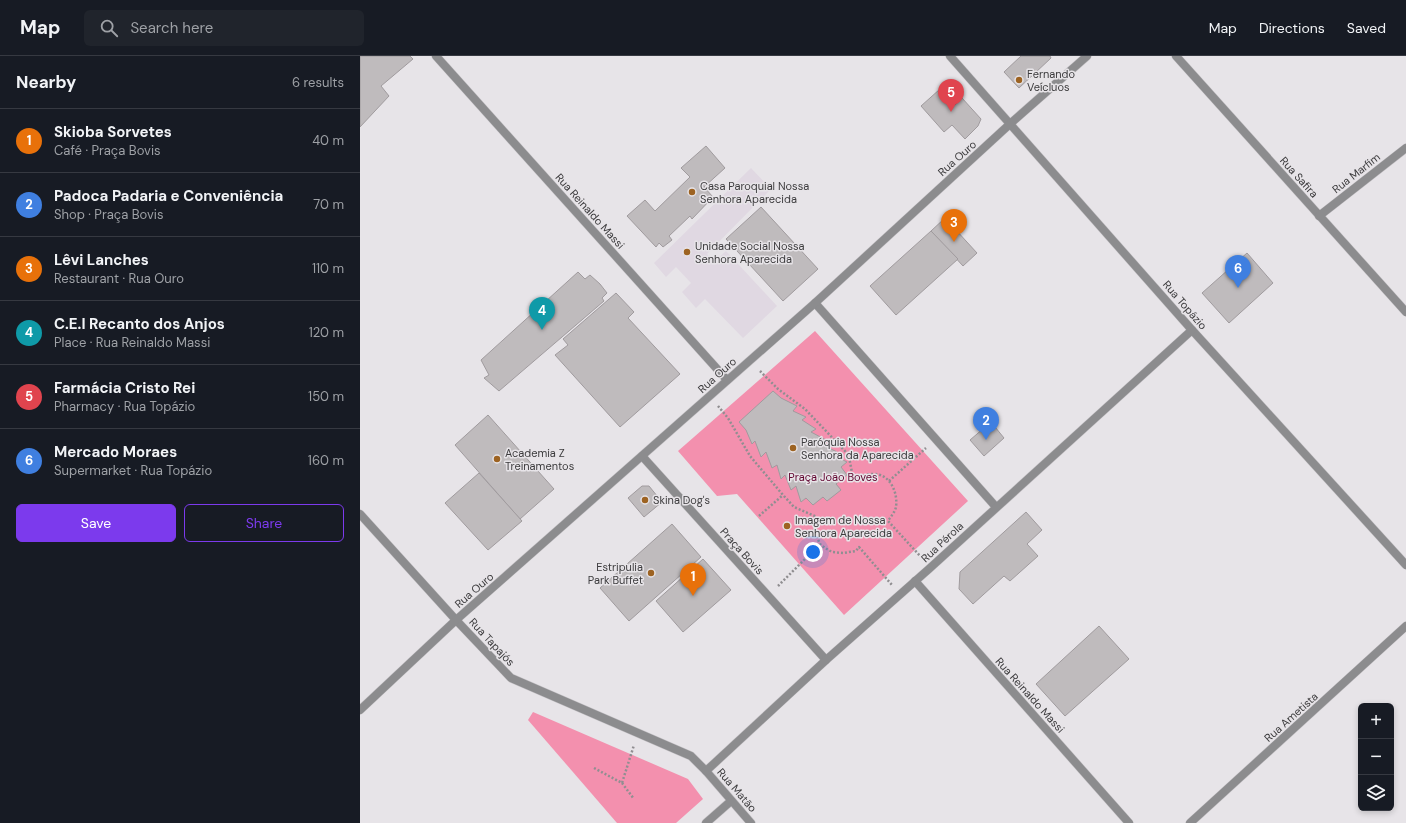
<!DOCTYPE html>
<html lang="en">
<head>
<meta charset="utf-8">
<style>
	:root { --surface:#171b24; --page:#20242c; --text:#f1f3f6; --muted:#9ea1a6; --line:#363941; --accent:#7c3aed }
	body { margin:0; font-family:"DM Sans",sans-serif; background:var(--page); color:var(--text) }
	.controls { position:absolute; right:12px; bottom:12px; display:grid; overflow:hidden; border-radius:6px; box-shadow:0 2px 6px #0003 }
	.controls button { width:36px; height:36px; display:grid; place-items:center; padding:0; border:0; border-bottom:1px solid var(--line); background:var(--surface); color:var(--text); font:20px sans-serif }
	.you { position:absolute; left:453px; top:496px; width:14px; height:14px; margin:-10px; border:3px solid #fff; border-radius:50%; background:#1a73e8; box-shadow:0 0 0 6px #1a73e833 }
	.badge { display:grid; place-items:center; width:26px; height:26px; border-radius:50%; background:var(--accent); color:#fff; font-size:13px; font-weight:700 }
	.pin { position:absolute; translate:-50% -33px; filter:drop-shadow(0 1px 2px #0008) }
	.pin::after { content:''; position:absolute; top:21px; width:14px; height:12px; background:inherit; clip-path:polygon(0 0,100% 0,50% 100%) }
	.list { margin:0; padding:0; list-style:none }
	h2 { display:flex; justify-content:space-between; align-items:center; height:52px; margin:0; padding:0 16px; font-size:17px }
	h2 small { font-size:13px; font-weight:400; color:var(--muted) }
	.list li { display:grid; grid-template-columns:26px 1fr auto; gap:12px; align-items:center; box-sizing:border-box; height:64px; padding:0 16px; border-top:1px solid var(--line) }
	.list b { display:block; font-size:15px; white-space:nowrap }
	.list p { margin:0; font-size:13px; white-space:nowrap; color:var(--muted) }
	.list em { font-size:13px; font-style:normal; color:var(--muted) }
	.actions { display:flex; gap:8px; padding:12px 16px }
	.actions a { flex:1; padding:9px 0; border:1px solid var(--accent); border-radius:6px; text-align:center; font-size:14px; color:var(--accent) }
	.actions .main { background:var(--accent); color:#fff }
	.icon { flex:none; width:22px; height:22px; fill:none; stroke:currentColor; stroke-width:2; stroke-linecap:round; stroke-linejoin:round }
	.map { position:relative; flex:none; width:1046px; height:767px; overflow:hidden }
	header { display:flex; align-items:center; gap:24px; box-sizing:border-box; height:56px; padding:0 20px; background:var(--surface); border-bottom:1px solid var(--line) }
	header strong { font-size:19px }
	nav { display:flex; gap:22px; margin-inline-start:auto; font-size:14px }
	.search { width:280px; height:36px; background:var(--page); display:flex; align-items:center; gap:10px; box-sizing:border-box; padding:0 14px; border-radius:6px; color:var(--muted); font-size:15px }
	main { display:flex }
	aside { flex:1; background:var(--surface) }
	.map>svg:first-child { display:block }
	.built { fill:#e0d8e2 }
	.green { fill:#f390ae }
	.building { fill:#bfbbbd; stroke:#a09b9e }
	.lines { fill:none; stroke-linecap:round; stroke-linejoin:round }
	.street-casing { stroke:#c5c2c6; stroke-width:9 }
	.path { stroke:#908e91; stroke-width:2.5; stroke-dasharray:2 2; stroke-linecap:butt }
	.street { stroke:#8c8c8e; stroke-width:8 }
	.poi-dot { fill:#9d6322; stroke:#e7e4e8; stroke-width:1.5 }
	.labels { text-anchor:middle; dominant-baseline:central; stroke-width:3; stroke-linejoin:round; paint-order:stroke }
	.poi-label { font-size:11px; fill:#3c3b3d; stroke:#e7e4e8; text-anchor:start }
	.street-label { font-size:11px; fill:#3c3b3d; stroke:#e7e4e8 }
	.park-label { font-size:11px; fill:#60042e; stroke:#e7e4e8 }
</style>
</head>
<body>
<header>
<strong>Map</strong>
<div class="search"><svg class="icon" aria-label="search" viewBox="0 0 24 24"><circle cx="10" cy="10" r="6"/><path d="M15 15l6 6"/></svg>Search here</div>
<nav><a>Map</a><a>Directions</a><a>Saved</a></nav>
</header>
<main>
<aside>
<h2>Nearby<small>6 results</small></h2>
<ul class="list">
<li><span class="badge" style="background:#e8710a">1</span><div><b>Skioba Sorvetes</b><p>Café · Praça Bovis</p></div><em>40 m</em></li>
<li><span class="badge" style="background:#3f7fe0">2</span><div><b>Padoca Padaria e Conveniência</b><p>Shop · Praça Bovis</p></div><em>70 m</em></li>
<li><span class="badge" style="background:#e8710a">3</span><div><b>Lêvi Lanches</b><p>Restaurant · Rua Ouro</p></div><em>110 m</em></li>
<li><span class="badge" style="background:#0f9aa8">4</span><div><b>C.E.I Recanto dos Anjos</b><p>Place · Rua Reinaldo Massi</p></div><em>120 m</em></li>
<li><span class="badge" style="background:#e0444e">5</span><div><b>Farmácia Cristo Rei</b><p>Pharmacy · Rua Topázio</p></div><em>150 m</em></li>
<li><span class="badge" style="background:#3f7fe0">6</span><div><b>Mercado Moraes</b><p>Supermarket · Rua Topázio</p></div><em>160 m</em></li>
</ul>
<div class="actions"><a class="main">Save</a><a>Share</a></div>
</aside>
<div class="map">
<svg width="1046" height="767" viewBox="0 0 1046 767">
	<rect width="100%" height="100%" fill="#e7e4e8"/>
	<polygon class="built" points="391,112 411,133 347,198 354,206 366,195 417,250 383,282 345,243 336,252 322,236 331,227 316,211 306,221 294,207"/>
	<g class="green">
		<polygon points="455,275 608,445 484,559 377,438 357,440 318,395"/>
		<polygon points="173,656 328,723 343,743 316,767 257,767 168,664"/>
	</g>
	<g class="building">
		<polygon points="0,0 50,0 53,3 21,30 29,40 0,71"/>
		<polygon points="661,0 690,0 691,2 659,32 644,16"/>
		<polygon points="580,33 595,49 602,42 621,63 618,70 605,83 592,69 584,76 561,50"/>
		<polygon points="346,90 365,112 344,131 353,141 332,163 330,160 309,180 312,184 303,191 299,187 296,191 267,160 285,144 295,155 330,121 321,112"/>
		<polygon points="401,151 458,213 423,245 366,183"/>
		<polygon points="585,162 617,197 603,210 571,175"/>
		<polygon points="571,175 598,203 536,259 510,230"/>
		<polygon points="887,197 913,227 869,267 842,237"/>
		<polygon points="218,216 225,223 230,219 240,228 247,237 242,242 244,245 139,335 124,322 129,319 121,304"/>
		<polygon points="256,237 274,256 268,262 320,318 260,371 195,299 208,289 203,283"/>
		<polygon points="413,335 421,342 437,350 433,355 446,361 442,364 456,373 451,376 466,384 461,388 477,396 471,398 487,406 481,411 487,419 476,428 481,434 467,445 463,441 453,449 446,442 441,446 436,430 431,434 425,419 421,423 417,409 412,412 406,396 401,401 395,385 392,388 386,374 379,366"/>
		<polygon points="128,359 194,433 160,463 95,389"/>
		<polygon points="631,366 644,382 624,400 610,384"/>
		<polygon points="119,417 162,465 128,494 85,447"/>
		<polygon points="282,430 289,430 302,446 284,461 268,442"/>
		<polygon points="666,456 682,474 667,488 678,500 650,525 644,520 613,548 599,533 600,516"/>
		<polygon points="312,468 341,501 269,565 240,532"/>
		<polygon points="343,503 371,534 323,576 296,545"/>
		<polygon points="739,570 769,603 705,660 676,628"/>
	</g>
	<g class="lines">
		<g class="street-casing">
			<g id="street">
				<polyline points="76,0 367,324"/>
				<polyline points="590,0 832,274 1046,509"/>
				<polyline points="816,0 1046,256"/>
				<polyline points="959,160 1046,92"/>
				<polyline points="455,247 636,451"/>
				<polyline points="282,400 466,604"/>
				<polyline points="0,458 96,564 151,622 331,700 346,715 391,767"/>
				<polyline points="555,525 769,767"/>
				<polyline points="0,654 96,564 455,247 651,67 727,0"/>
				<polyline points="346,715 466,604 570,512 832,274"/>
				<polyline points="346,767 371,745"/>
				<polyline points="830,767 1046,570"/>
			</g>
		</g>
		<g class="path">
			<path d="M400,315L418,333L445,353L485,395L490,406L493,422C499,421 506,418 512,418C530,417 538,436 536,451C535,456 531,460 528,465L561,501"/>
			<polyline points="358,350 368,362 390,400 423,439 434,451 457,461 454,471 456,479 460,488 465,492 472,496 483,497 496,495 499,491 532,529"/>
			<polyline points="529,425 566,392"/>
			<polyline points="399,460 423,439"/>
			<polyline points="418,530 460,488"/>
			<polyline points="234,712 262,727 274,689"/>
			<polyline points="262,727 274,743"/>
		</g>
		<use href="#street" class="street"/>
	</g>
	<g class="poi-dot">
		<circle cx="659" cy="24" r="4"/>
		<circle cx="332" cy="136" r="4"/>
		<circle cx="327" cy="196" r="4"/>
		<circle cx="433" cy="392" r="4"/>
		<circle cx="137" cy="403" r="4"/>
		<circle cx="285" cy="444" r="4"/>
		<circle cx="427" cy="470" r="4"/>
		<circle cx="291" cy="517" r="4"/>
	</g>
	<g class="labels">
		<g class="poi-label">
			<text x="667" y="18">Fernando<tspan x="667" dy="13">Veícluos</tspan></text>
			<text x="340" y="130">Casa Paroquial Nossa<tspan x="340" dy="13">Senhora Aparecida</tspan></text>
			<text x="335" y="190">Unidade Social Nossa<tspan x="335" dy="13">Senhora Aparecida</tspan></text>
			<text x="441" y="386">Paróquia Nossa<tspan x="441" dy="13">Senhora da Aparecida</tspan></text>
			<text x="145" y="397">Academia Z<tspan x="145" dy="13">Treinamentos</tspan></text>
			<text x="293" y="444">Skina Dog's</text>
			<text x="435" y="464">Imagem de Nossa<tspan x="435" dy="13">Senhora Aparecida</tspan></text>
			<text x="283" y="511" text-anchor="end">Estripulia<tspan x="283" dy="13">Park Buffet</tspan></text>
		</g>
		<g class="street-label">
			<text transform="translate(597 102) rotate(-42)">Rua Ouro</text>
			<text transform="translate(996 117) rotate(-38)">Rua Marfim</text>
			<text transform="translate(939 121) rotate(48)">Rua Safira</text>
			<text transform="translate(230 155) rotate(48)">Rua Reinaldo Massi</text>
			<text transform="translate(825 249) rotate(49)">Rua Topázio</text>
			<text transform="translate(357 319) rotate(-42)">Rua Ouro</text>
			<text transform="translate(582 486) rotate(-43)">Rua Pérola</text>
			<text transform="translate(382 495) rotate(48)">Praça Bovis</text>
			<text transform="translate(114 534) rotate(-41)">Rua Ouro</text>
			<text transform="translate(132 586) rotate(47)">Rua Tapajós</text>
			<text transform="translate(670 639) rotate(48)">Rua Reinaldo Massi</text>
			<text transform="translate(931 661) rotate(-42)">Rua Ametista</text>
			<text transform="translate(377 734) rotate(49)">Rua Matão</text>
		</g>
		<g class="park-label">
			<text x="473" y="421">Praça João Boves</text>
		</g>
	</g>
</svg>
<div class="controls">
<button>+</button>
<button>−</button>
<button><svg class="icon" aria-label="layers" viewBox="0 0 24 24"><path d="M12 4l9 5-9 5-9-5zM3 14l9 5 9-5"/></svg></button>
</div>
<div class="you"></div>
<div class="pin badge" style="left:333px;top:540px;background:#e8710a">1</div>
<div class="pin badge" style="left:626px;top:384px;background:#3f7fe0">2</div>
<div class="pin badge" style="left:594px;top:186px;background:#e8710a">3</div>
<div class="pin badge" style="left:182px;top:274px;background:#0f9aa8">4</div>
<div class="pin badge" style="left:591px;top:56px;background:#e0444e">5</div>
<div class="pin badge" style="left:878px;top:232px;background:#3f7fe0">6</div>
</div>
</main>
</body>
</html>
